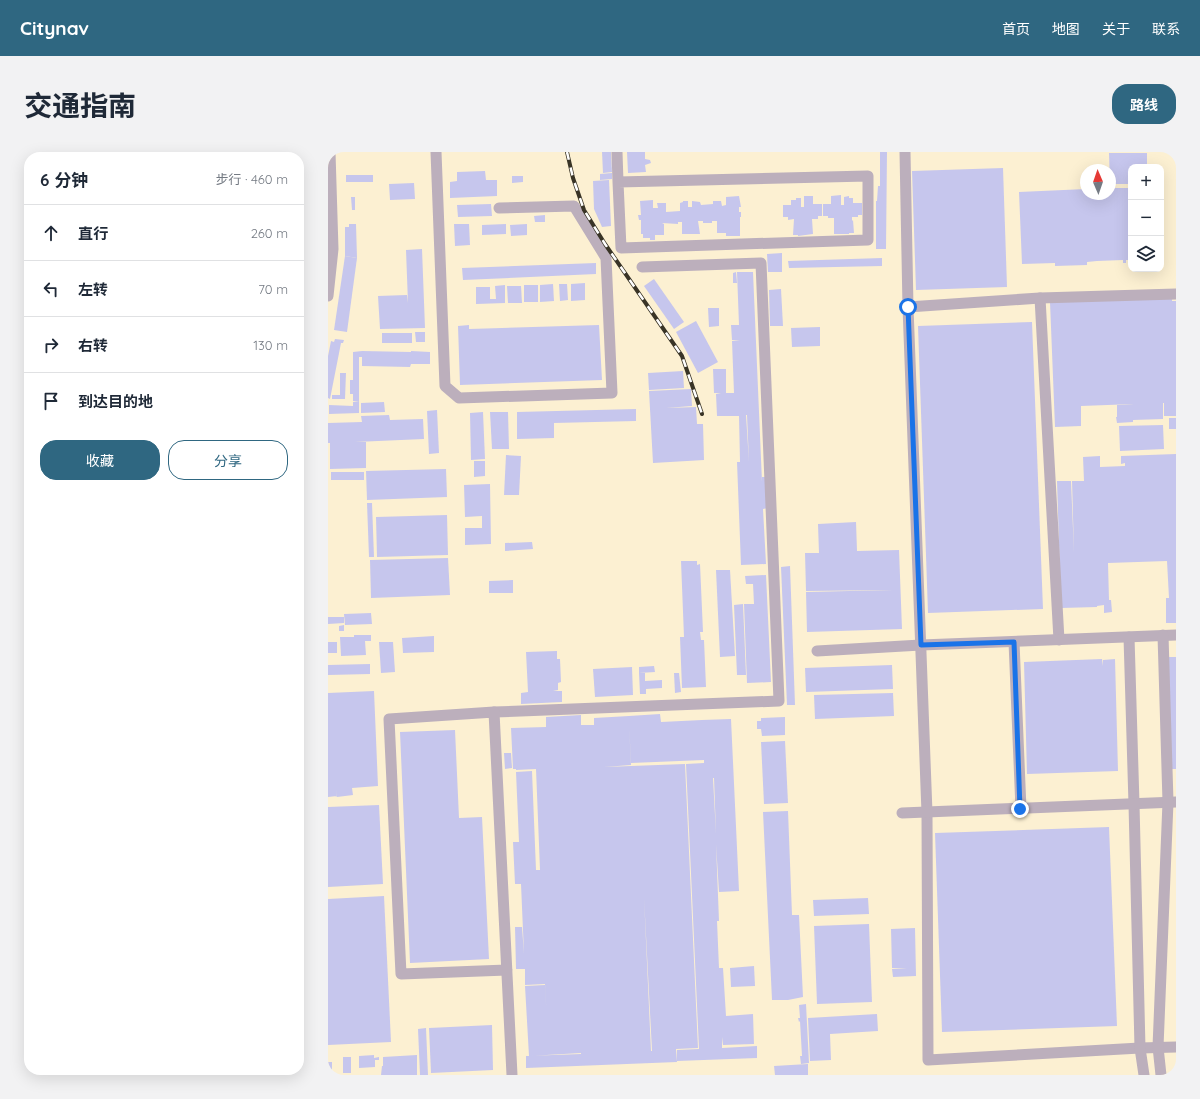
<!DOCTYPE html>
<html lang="zh">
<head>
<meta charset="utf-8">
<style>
	:root { --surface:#fff; --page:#f2f2f3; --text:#1f2937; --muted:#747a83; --line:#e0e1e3; --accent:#2f6781 }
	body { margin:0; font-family:Quicksand,"Noto Sans SC",sans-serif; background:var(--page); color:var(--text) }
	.controls { position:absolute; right:12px; top:12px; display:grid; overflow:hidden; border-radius:8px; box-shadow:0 4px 16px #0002 }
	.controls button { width:36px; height:36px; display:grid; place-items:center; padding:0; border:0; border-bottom:1px solid var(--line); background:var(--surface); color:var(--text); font:20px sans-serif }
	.compass { position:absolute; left:752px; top:12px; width:36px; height:36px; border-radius:50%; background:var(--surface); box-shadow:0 4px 16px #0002; rotate:358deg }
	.stop { position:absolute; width:12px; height:12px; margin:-9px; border:3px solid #1a73e8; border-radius:50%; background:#fff }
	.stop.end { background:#1a73e8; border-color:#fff; box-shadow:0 1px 4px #0008 }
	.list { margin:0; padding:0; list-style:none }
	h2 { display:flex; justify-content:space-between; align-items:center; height:52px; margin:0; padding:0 16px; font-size:17px }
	h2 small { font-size:13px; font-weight:400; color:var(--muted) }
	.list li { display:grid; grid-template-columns:26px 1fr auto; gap:12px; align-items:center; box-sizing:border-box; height:56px; padding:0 16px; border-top:1px solid var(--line) }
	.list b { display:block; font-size:15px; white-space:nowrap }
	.list em { font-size:13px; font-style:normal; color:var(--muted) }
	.actions { display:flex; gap:8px; padding:12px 16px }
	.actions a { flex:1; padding:9px 0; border:1px solid var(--accent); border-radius:16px; text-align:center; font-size:14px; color:var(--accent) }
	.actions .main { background:var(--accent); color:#fff }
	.icon { flex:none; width:22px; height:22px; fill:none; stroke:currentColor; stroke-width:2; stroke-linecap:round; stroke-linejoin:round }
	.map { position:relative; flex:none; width:848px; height:923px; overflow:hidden; border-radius:16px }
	header { display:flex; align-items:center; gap:24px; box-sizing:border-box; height:56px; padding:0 20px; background:var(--accent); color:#fff }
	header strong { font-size:19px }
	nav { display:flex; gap:22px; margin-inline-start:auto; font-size:14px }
	.intro { display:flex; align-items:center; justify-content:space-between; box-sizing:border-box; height:96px; padding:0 24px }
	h1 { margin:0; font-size:28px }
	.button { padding:10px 18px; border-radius:16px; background:var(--accent); color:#fff; font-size:14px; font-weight:700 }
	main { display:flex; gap:24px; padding:0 24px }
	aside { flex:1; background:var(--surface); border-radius:16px; box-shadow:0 4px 16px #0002 }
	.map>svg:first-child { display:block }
	.building { fill:#c6c6ed; fill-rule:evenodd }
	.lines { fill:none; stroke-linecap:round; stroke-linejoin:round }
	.minor { stroke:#bcafbc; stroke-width:11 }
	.rail-casing { stroke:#393426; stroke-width:4 }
	.rail { stroke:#fff; stroke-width:2.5; stroke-dasharray:8; stroke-linecap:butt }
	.route { stroke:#1a73e8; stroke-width:5 }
</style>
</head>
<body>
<header>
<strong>Citynav</strong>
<nav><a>首页</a><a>地图</a><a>关于</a><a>联系</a></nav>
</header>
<div class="intro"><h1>交通指南</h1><a class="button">路线</a></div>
<main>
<aside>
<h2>6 分钟<small>步行 · 460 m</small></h2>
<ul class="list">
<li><svg class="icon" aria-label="ahead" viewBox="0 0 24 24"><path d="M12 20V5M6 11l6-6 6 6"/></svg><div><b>直行</b></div><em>260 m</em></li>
<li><svg class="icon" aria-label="left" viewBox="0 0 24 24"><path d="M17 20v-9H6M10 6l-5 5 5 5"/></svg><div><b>左转</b></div><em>70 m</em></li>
<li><svg class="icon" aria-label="right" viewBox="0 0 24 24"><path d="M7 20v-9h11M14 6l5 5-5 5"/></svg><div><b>右转</b></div><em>130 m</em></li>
<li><svg class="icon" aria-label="arrive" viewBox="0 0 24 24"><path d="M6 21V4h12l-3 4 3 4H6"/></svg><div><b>到达目的地</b></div></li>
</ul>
<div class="actions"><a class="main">收藏</a><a>分享</a></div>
</aside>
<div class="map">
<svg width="848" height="923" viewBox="0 0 848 923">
	<rect width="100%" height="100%" fill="#fcf0d2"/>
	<g class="building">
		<polygon points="274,0 283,0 284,20 275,21"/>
		<polygon points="299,0 317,0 317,7 322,8 323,11 317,13 318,20 300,21"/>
		<polygon points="552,0 559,0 558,97 548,97 548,49 549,49 550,34 552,34"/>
		<polygon points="781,1 819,1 819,15 803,15 803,32 782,32"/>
		<polygon points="675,16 679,135 588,138 584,19"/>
		<polygon points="157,19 158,28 169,28 169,44 122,46 122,30 129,29 129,20"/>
		<polygon points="284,21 284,27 272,28 272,22"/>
		<rect x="18" y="23" width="27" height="7"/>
		<polygon points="184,24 195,24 195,30 184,31"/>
		<polygon points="281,28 283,74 274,75 266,57 265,29"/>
		<polygon points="86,31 87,47 62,48 61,32"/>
		<polygon points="782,36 803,36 803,108 798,108 798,111 795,111 795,108 769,109 759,110 759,113 727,114 727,111 694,112 691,40 758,37 758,42 782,42"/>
		<polygon points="513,43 513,53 516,53 516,45 521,44 521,46 525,46 525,51 534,51 534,63 530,63 530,65 524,65 524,69 525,68 526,81 521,81 521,82 506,82 506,66 500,66 500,64 495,64 495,52 503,52 503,44"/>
		<polygon points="411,44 413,55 411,55 411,60 413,60 413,65 412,65 412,84 398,84 398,81 389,81 389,69 384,69 384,71 380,71 380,58 380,71 375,71 375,69 370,69 372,82 354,82 354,70 350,70 350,72 334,71 336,72 336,83 327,83 327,88 322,88 322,86 315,86 315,82 313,82 313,68 311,68 310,63 313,63 312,49 325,48 325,56 330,56 329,51 338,51 338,60 352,59 352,51 355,50 355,49 360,49 360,55 364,55 364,49 372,50 373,53 385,52 385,49 393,49 394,54 398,53 398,45"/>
		<polygon points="476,44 485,44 485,52 494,52 494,64 490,64 490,67 484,67 485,82 470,84 470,83 465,83 466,67 460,68 460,65 455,65 455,53 463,53 463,48 468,48 468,46 473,46 473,55 476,55"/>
		<polygon points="23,45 27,45 27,58 24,58"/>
		<polygon points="163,52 164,64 130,65 129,53"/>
		<polygon points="217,63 217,70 207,70 206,64"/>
		<polygon points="21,72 28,72 29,106 17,104 17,75 21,75"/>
		<polygon points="126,72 141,72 142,93 127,94"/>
		<polygon points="178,72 178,82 154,83 154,73"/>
		<polygon points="199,72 199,83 183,84 182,73"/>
		<polygon points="94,97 97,176 52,177 50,144 79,143 80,151 78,98"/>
		<polygon points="454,101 454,120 440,120 439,102"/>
		<polygon points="17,104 29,106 19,180 6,178"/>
		<polygon points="554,106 554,114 461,116 460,109"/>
		<polygon points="268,111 268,122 135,128 134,116"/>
		<polygon points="408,120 409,131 405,131 405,121"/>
		<path d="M409,120H425L434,330V325H439L440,356L435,357L438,412L413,413L409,310H412L411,264H416H389L388,242L393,241H386L385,217H398V241H406L404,189L412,188H404L403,173H411ZM418,263H419L421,310Z"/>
		<polygon points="326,127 356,170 346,177 316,134"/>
		<polygon points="257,131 257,148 243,149 243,132"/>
		<polygon points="225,132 226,149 212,150 212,133"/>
		<polygon points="231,132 239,132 240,148 232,149"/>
		<polygon points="177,133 177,151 148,152 148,135 162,135 162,147 168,147 167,134"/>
		<rect x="196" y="133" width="14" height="17"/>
		<polygon points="179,134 193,134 194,151 180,151"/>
		<polygon points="453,137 455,174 442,174 441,138"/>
		<polygon points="844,146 844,149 848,149 848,264 836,264 836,251 835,251 835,267 805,268 805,270 789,271 788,265 789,265 789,253 806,252 753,254 753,274 727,275 722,150"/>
		<polygon points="380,156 391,156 391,174 381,175"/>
		<polygon points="368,169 390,210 370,221 348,180"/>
		<polygon points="704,170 715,457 600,461 590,174"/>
		<polygon points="141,173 141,177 271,173 274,228 132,233 130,174"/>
		<polygon points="492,175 492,194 464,195 463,176"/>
		<polygon points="87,180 97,180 97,190 88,190"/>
		<rect x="54" y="181" width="30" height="10"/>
		<polygon points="7,187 16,188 15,191 13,191 2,247 0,246 0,204 3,189 6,190"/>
		<polygon points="34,199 83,200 83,205 83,199 102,200 102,212 83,212 82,215 34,214 34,205 31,205 31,249 25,249 25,242 22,242 22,228 25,228 25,200"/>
		<polygon points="355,219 356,236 321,238 320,221"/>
		<polygon points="12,221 18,221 17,247 4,247 4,243 12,243"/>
		<polygon points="363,237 364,254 338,256 368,255 369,272 375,272 376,308 325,311 321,239"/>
		<polygon points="31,249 31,261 1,262 1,253 25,254 25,250"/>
		<polygon points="56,250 57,260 33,261 33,251"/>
		<polygon points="308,257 308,269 226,271 226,286 189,287 189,260"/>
		<polygon points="109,258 111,301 101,302 99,259"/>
		<polygon points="155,260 157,307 143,308 142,261"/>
		<polygon points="162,260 180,260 181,297 164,297"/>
		<polygon points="61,263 62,268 95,267 96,287 27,290 38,290 38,316 2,317 2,291 0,291 0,271 34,270 33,264"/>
		<rect x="841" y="266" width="7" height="11"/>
		<polygon points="835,273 836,297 792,299 791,274"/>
		<polygon points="848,302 848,471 838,471 838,446 841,446 839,409 780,411 781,448 783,448 784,460 776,461 776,453 769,454 769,455 733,456 729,329 743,329 746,401 744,329 756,329 755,305 772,304 772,315 797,314 797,311 793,312 793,304"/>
		<polygon points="178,303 193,304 191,343 176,343"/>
		<polygon points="146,309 157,309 157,324 146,325"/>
		<polygon points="118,317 119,345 39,348 38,319"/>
		<rect x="3" y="320" width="33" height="8"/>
		<polygon points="162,332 163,392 137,393 137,376 154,376 154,364 137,365 136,333"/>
		<polygon points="39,351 44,351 46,405 41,405"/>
		<polygon points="119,363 120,403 49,405 48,365"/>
		<polygon points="528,370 529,399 571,398 574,477 479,480 478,440 565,438 478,439 477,401 491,401 490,372"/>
		<polygon points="204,390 205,397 177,399 177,391"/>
		<polygon points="120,406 122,443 43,446 42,408"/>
		<polygon points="353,409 369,409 369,413 372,412 375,480 372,480 373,488 376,488 378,535 354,536 352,485 356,485"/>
		<polygon points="462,414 467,553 459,553 453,415"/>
		<polygon points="388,418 402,418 407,504 392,505"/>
		<polygon points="438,423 443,530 419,531 416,452 426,452 425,432 418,432 417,424"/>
		<polygon points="185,428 185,441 161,441 161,429"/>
		<polygon points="415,452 418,523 409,523 406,453"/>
		<polygon points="43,461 44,472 17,473 16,462"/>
		<polygon points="0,465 16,465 16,471 0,472"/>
		<polygon points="16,473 16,479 11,479 11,474"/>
		<polygon points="26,483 43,483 43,489 37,489 38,503 13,504 12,485 26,485"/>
		<polygon points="106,484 106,500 75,501 74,486"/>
		<rect x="0" y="490" width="9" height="11"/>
		<polygon points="51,490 65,490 67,520 53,521"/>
		<polygon points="229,499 229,507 232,507 233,530 230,531 230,538 225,539 234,539 234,550 193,552 193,541 200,540 198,500"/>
		<polygon points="838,505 848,505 848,617 842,617"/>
		<polygon points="774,507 775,514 775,508 787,507 790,619 699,622 696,510"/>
		<polygon points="42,512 42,522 0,523 0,513"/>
		<polygon points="564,513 565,537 478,540 477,516"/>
		<polygon points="326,514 327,520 311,521 311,515"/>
		<polygon points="304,515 305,543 267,545 265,517"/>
		<polygon points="311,521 317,521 317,529 334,528 334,536 318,537 318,542 312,542"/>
		<polygon points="346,521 351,521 353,540 347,541"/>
		<polygon points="46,539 50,634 24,636 25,643 9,645 8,637 9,644 0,645 0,541"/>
		<polygon points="565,541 566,564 487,567 486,543"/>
		<path d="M332,562L333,570L374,568V574V568L403,567L411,739L391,740L388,692L391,769H389L391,816H395L398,864L425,862L426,892L395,893L394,885V896L429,894V906L349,909V898L371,897L358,612L376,611V608L303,611L301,571L329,569L301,571L303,613L276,615L357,612L370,896L348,897L349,910L198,916V904L253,902V893V901L201,904L197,834L217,833L219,871L217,832L197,833V817H188L187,775H194L196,802L193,732H187L185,690H191L188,620L204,619L208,718H212L208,617L188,618V617H185L183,576L218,575V565L253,563V573H266V566L301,564V569V564ZM385,626H386L388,682ZM316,745L324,899H323Z"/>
		<polygon points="457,565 457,583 434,584 433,577 429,577 429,569 433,569 433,566"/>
		<polygon points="127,578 131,666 154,665 161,807 82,811 72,580"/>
		<polygon points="457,589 460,651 436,652 433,590"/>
		<polygon points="176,601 183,601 184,616 177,617"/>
		<polygon points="51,653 55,732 0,735 0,655"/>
		<polygon points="460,659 464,763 471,763 475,845 460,848 444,848 435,660"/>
		<polygon points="781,675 789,874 614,880 607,681"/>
		<polygon points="56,744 63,890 0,893 0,747"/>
		<polygon points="540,746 541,762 486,764 485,748"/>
		<polygon points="541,772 544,850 489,852 486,774"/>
		<polygon points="587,776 588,824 565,825 564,817 579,816 564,816 563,777"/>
		<polygon points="426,814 427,834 403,835 402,816"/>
		<polygon points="478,852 481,911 473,912 472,904 474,904 472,869 471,870 470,866 472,866 471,853"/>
		<polygon points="549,862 550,879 502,882 503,908 482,909 480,866"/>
		<polygon points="164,873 165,918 103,921 101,876"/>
		<polygon points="98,876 100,923 92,923 90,877"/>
		<polygon points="46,903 46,906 51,905 51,908 47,908 47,915 31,916 31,904"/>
		<polygon points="89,903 89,923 53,923 54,914 55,914 55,905"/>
		<rect x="15" y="905" width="8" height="16"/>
		<rect x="0" y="910" width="4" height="8"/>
		<polygon points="480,912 480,923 447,923 446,914"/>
	</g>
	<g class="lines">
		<g class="minor">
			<polyline points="108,0 117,234 131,246 284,241 278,106 246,54 171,56"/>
			<polyline points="289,0 290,30 540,24 540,88 293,96 290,30"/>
			<polyline points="577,0 580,155 599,661 600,908 812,896 848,895"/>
			<polyline points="0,144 5,97 2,0"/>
			<polyline points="712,146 731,488"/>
			<polyline points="580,155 712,146 848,142"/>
			<polyline points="801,485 806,652 812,896 816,923"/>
			<polyline points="686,490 693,657"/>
			<polyline points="489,499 593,493 848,483"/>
			<polyline points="166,560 451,549 433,111 314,115"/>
			<polyline points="574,661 848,650"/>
			<polyline points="179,818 73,822 61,567 166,560 184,923"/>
			<polyline points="833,923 830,895 840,650 835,483"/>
		</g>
		<g class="rail-casing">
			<polyline id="rail" points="239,0 245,26 256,58 277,92 354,204 374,262"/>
		</g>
		<use href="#rail" class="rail"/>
	</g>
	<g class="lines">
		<polyline class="route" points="580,155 593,493 686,490 692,657"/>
	</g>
</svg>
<div class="controls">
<button>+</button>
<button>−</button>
<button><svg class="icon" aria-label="layers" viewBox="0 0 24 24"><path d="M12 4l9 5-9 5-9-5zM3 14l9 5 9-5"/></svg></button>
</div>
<svg class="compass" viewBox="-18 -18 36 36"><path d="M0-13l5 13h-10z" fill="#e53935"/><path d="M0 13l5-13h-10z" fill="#747a83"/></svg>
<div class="stop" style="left:580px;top:155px"></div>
<div class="stop end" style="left:692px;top:657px"></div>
</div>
</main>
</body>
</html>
